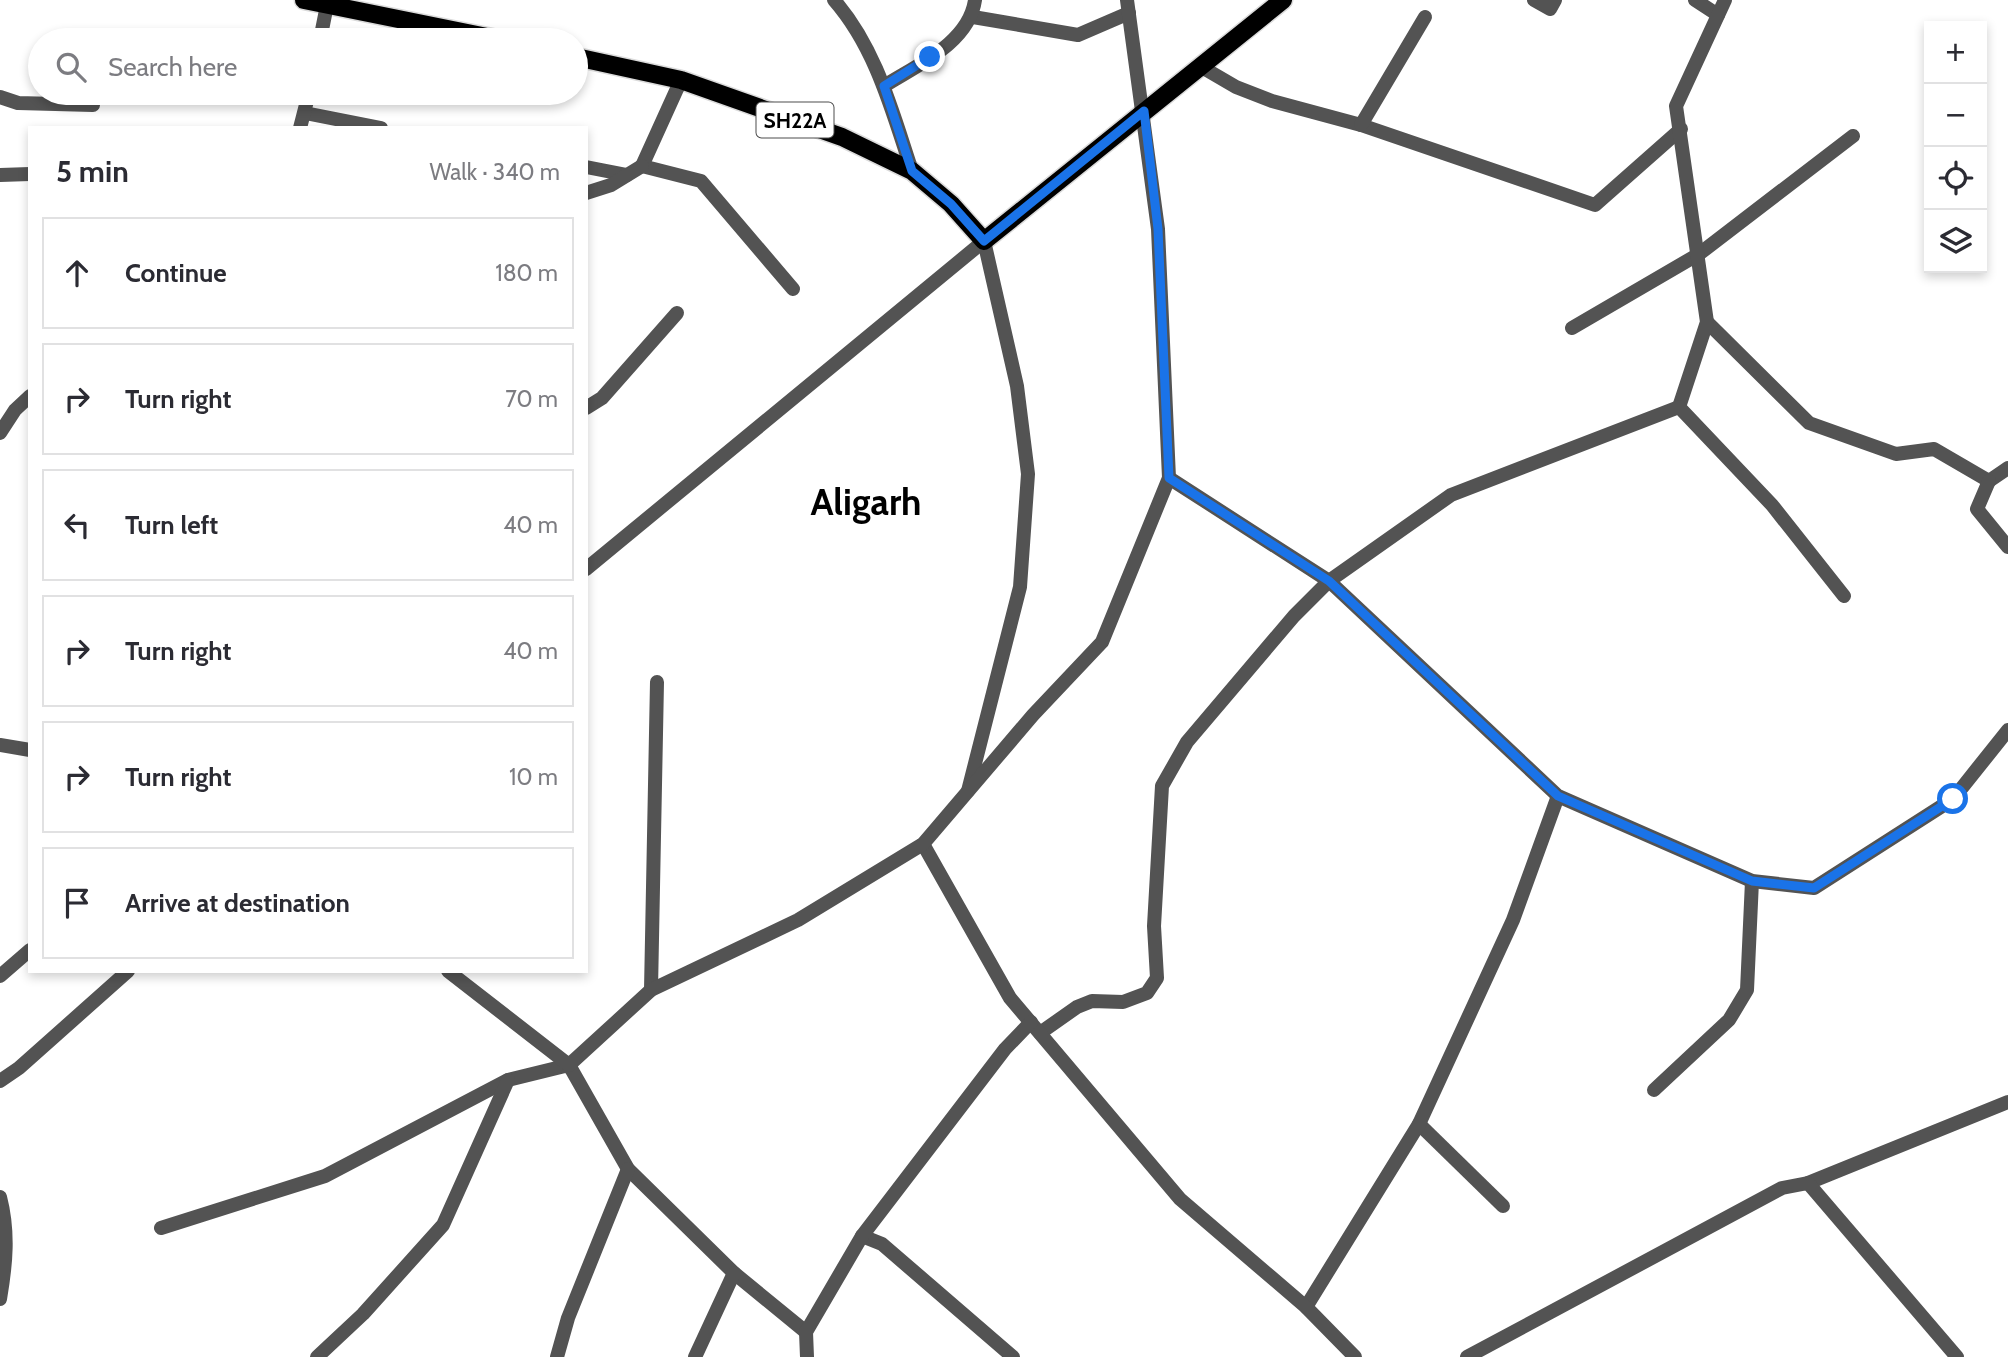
<!DOCTYPE html>
<html lang="en">
<head>
<meta charset="utf-8">
<style>
	:root { --surface:#fff; --page:#f7f7f7; --text:#2b2b33; --muted:#7c7c81; --line:#e1e1e2 }
	body { margin:0; font-family:Cabin,sans-serif; background:var(--page); color:var(--text) }
	.controls { position:absolute; right:21px; top:21px; display:grid; overflow:hidden; border-radius:0px; box-shadow:0 4px 10px #0003 }
	.controls button { width:63px; height:63px; display:grid; place-items:center; padding:0; border:0; border-bottom:2px solid var(--line); background:var(--surface); color:var(--text); font:35px sans-serif }
	.stop { position:absolute; width:21px; height:21px; margin:-16px; border:5px solid #1a73e8; border-radius:50%; background:#fff }
	.stop.end { background:#1a73e8; border-color:#fff; box-shadow:0 2px 7px #0008 }
	.list { margin:0; padding:0; list-style:none }
	h2 { display:flex; justify-content:space-between; align-items:center; height:91px; margin:0; padding:0 28px; font-size:30px }
	h2 small { font-size:23px; font-weight:400; color:var(--muted) }
	.list li { display:grid; grid-template-columns:46px 1fr auto; gap:21px; align-items:center; box-sizing:border-box; height:112px; margin:0 14px 14px; padding:0 14px; border:2px solid var(--line); border-radius:0px }
	.list b { display:block; font-size:26px; white-space:nowrap }
	.list em { font-size:23px; font-style:normal; color:var(--muted) }
	.icon { flex:none; width:38px; height:38px; fill:none; stroke:currentColor; stroke-width:2; stroke-linecap:round; stroke-linejoin:round }
	.map { position:relative; flex:none; width:2008px; height:1357px; overflow:hidden }
	.search { position:absolute; background:var(--surface); box-shadow:0 4px 10px #0003; left:28px; top:28px; width:560px; height:77px; display:flex; align-items:center; gap:18px; box-sizing:border-box; padding:0 24px; border-radius:38px; color:var(--muted); font-size:26px }
	.panel { position:absolute; background:var(--surface); box-shadow:0 4px 10px #0003; left:28px; top:126px; width:560px; height:847px; border-radius:0px }
	.map>svg:first-child { display:block }
	.lines { fill:none; stroke-linecap:round; stroke-linejoin:round }
	.primary-casing { stroke:#dbdbdb; stroke-width:21 }
	.minor { stroke:#535353; stroke-width:14 }
	.tertiary { stroke:#535353; stroke-width:14 }
	.primary { stroke:#000; stroke-width:18 }
	.route { stroke:#1a73e8; stroke-width:9 }
	.labels { text-anchor:middle; dominant-baseline:central; stroke-width:5; stroke-linejoin:round; paint-order:stroke }
	.shield { fill:#fff; stroke:#4c4c4c; stroke-width:2 }
	.shield-label { font-size:21px; font-weight:bold; fill:#000 }
	.town-label { font-size:37px; font-weight:bold; fill:#000; stroke:#fff }
</style>
</head>
<body>
<div class="map">
<svg width="2008" height="1357" viewBox="0 0 2008 1357">
	<rect width="100%" height="100%" fill="#fff"/>
	<g class="lines">
		<g class="primary-casing">
			<g id="primary">
				<polyline points="304,0 502,40"/>
				<polyline points="576,57 681,80 842,137 912,171 951,204 984,241 1283,0"/>
			</g>
		</g>
		<g class="minor">
			<path d="M834,0C876,48 892,111 912,171"/>
			<polyline points="1534,0 1550,9 1555,0"/>
			<polyline points="1695,0 1718,15"/>
			<polyline points="973,17 1078,35 1129,13"/>
			<polyline points="320,40 327,5"/>
			<polyline points="1200,66 1236,87 1272,101 1361,125 1595,205 1681,129"/>
			<polyline points="681,80 642,166 701,181 793,289"/>
			<path d="M884,86C917,65 969,43 975,0"/>
			<polyline points="0,97 18,103 93,105"/>
			<polyline points="305,113 381,128"/>
			<polyline points="1361,125 1425,17"/>
			<polyline points="300,128 309,93"/>
			<polyline points="586,167 627,175"/>
			<polyline points="0,175 30,174"/>
			<polyline points="586,193 611,185 642,166"/>
			<polyline points="1707,322 1809,423 1896,454 1934,449 1989,481 2008,468"/>
			<polyline points="1572,328 1699,254 1853,136"/>
			<polyline points="1679,407 1707,322 1676,106 1725,0"/>
			<polyline points="586,408 602,398 677,313"/>
			<polyline points="0,433 15,410 30,396"/>
			<polyline points="1169,478 1329,581 1558,796 1752,881 1814,888 1953,799 2008,730"/>
			<polyline points="1989,481 1977,509 2008,547"/>
			<polyline points="0,745 30,750"/>
			<polyline points="968,791 1020,587 1028,474 1017,386 984,241"/>
			<polyline points="0,976 30,950"/>
			<polyline points="651,990 657,682"/>
			<polyline points="1040,1033 1077,1007 1092,1001 1123,1002 1147,993 1157,978 1154,926 1162,786 1187,742 1294,616 1329,581 1451,495 1679,407 1772,505 1844,596"/>
			<polyline points="1654,1090 1729,1020 1747,990 1752,881"/>
			<polyline points="1419,1124 1503,1206"/>
			<polyline points="1808,1183 2008,1102"/>
			<path d="M0,1197C9,1232 6,1264 0,1299"/>
			<polyline points="161,1228 325,1176 508,1080 569,1065 628,1169 734,1273 806,1332"/>
			<polyline points="862,1236 882,1244 1013,1357"/>
			<polyline points="1306,1307 1419,1124 1513,920 1558,796"/>
			<polyline points="317,1357 363,1314 443,1225 508,1080"/>
			<polyline points="557,1357 568,1318 628,1169"/>
			<polyline points="695,1357 734,1273"/>
			<polyline points="1467,1357 1782,1188 1808,1183 1957,1357"/>
		</g>
		<g class="tertiary">
			<polyline points="586,569 984,241"/>
			<polyline points="923,844 1010,998 1180,1199 1306,1307 1355,1357"/>
			<polyline points="448,971 569,1065 651,990 798,920 923,844 1033,715 1102,642 1169,478 1158,229 1127,0"/>
			<polyline points="0,1081 19,1068 128,971"/>
			<polyline points="807,1357 806,1332 862,1236 1005,1049 1031,1022"/>
		</g>
		<use href="#primary" class="primary"/>
	</g>
	<g class="lines">
		<polyline class="route" points="930,57 884,86 912,171 951,204 984,241 1144,111 1158,229 1169,478 1329,581 1558,796 1752,881 1814,888 1953,799"/>
	</g>
	<g class="labels">
		<rect class="shield" x="756.5" y="102.5" width="77" height="35" rx="5"/>
		<g class="shield-label">
			<text x="795" y="120">SH22A</text>
		</g>
		<g class="town-label">
			<text x="866" y="501">Aligarh</text>
		</g>
	</g>
</svg>
<div class="controls">
<button>+</button>
<button>−</button>
<button><svg class="icon" aria-label="locate" viewBox="0 0 24 24"><circle cx="12" cy="12" r="6"/><path d="M12 2v4M12 18v4M2 12h4M18 12h4"/></svg></button>
<button><svg class="icon" aria-label="layers" viewBox="0 0 24 24"><path d="M12 4l9 5-9 5-9-5zM3 14l9 5 9-5"/></svg></button>
</div>
<div class="stop" style="left:1953px;top:799px"></div>
<div class="stop end" style="left:930px;top:57px"></div>
<div class="search"><svg class="icon" aria-label="search" viewBox="0 0 24 24"><circle cx="10" cy="10" r="6"/><path d="M15 15l6 6"/></svg>Search here</div>
<section class="panel">
<h2>5 min<small>Walk · 340 m</small></h2>
<ul class="list">
<li><svg class="icon" aria-label="ahead" viewBox="0 0 24 24"><path d="M12 20V5M6 11l6-6 6 6"/></svg><div><b>Continue</b></div><em>180 m</em></li>
<li><svg class="icon" aria-label="right" viewBox="0 0 24 24"><path d="M7 20v-9h11M14 6l5 5-5 5"/></svg><div><b>Turn right</b></div><em>70 m</em></li>
<li><svg class="icon" aria-label="left" viewBox="0 0 24 24"><path d="M17 20v-9H6M10 6l-5 5 5 5"/></svg><div><b>Turn left</b></div><em>40 m</em></li>
<li><svg class="icon" aria-label="right" viewBox="0 0 24 24"><path d="M7 20v-9h11M14 6l5 5-5 5"/></svg><div><b>Turn right</b></div><em>40 m</em></li>
<li><svg class="icon" aria-label="right" viewBox="0 0 24 24"><path d="M7 20v-9h11M14 6l5 5-5 5"/></svg><div><b>Turn right</b></div><em>10 m</em></li>
<li><svg class="icon" aria-label="arrive" viewBox="0 0 24 24"><path d="M6 21V4h12l-3 4 3 4H6"/></svg><div><b>Arrive at destination</b></div></li>
</ul>
</section>
</div>
</body>
</html>
